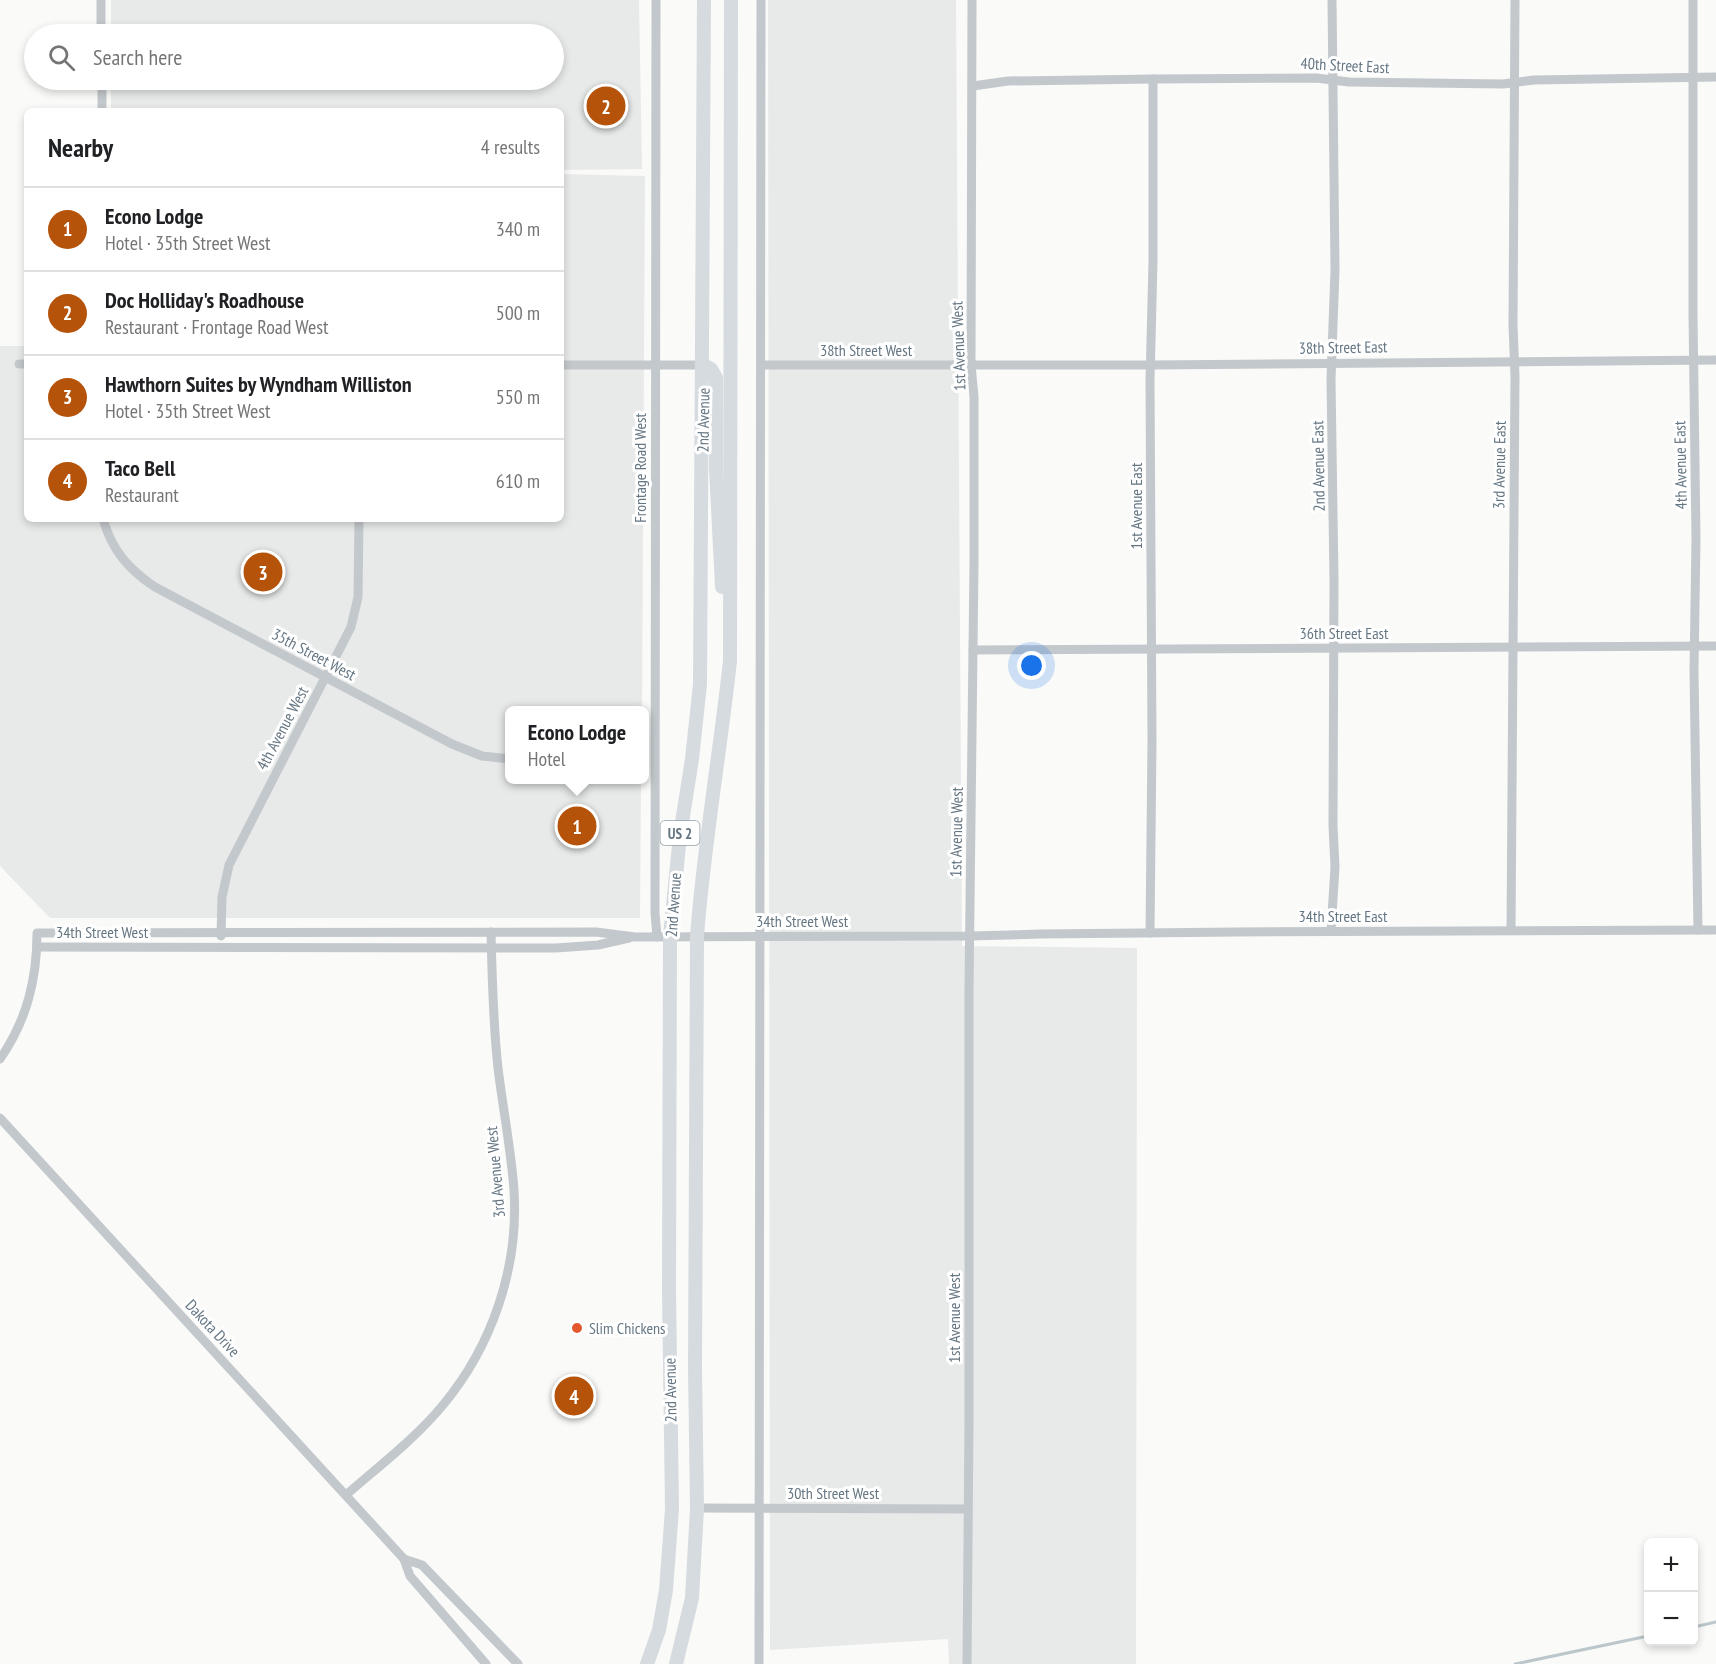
<!DOCTYPE html>
<html lang="en">
<head>
<meta charset="utf-8">
<style>
	:root { --surface:#fff; --page:#f2f2f2; --text:#202124; --muted:#757577; --line:#e0e0e0; --accent:#b45309 }
	body { margin:0; font-family:"PT Sans Narrow",sans-serif; background:var(--page); color:var(--text) }
	.controls { position:absolute; right:18px; bottom:18px; display:grid; overflow:hidden; border-radius:9px; box-shadow:0 3px 9px #0003 }
	.controls button { width:54px; height:54px; display:grid; place-items:center; padding:0; border:0; border-bottom:2px solid var(--line); background:var(--surface); color:var(--text); font:30px sans-serif }
	.you { position:absolute; left:1032px; top:666px; width:21px; height:21px; margin:-15px; border:4px solid #fff; border-radius:50%; background:#1a73e8; box-shadow:0 0 0 9px #1a73e833 }
	.badge { display:grid; place-items:center; width:39px; height:39px; border-radius:50%; background:var(--accent); color:#fff; font-size:20px; font-weight:700 }
	.pin { position:absolute; translate:-50% -50%; border:3px solid #fff; box-shadow:0 2px 6px #0006 }
	.popup { position:absolute; left:505px; top:706px; width:144px; height:78px; box-sizing:border-box; display:grid; place-content:center; border-radius:9px; background:var(--surface); filter:drop-shadow(0 2px 4px #0005); font-size:20px; white-space:nowrap; color:var(--muted) }
	.popup b { font-size:22px; color:var(--text) }
	.popup::after { content:''; position:absolute; left:50%; top:100%; margin-left:-12px; border:12px solid transparent; border-top-color:var(--surface) }
	.list { margin:0; padding:0; list-style:none }
	h2 { display:flex; justify-content:space-between; align-items:center; height:78px; margin:0; padding:0 24px; font-size:26px }
	h2 small { font-size:20px; font-weight:400; color:var(--muted) }
	.list li { display:grid; grid-template-columns:39px 1fr auto; gap:18px; align-items:center; box-sizing:border-box; height:84px; padding:0 24px; border-top:2px solid var(--line) }
	.list b { display:block; font-size:22px; white-space:nowrap }
	.list p { margin:0; font-size:20px; white-space:nowrap; color:var(--muted) }
	.list em { font-size:20px; font-style:normal; color:var(--muted) }
	.icon { flex:none; width:33px; height:33px; fill:none; stroke:currentColor; stroke-width:2; stroke-linecap:round; stroke-linejoin:round }
	.map { position:relative; flex:none; width:1716px; height:1664px; overflow:hidden }
	.search { position:absolute; background:var(--surface); box-shadow:0 3px 9px #0003; left:24px; top:24px; width:540px; height:66px; display:flex; align-items:center; gap:15px; box-sizing:border-box; padding:0 21px; border-radius:33px; color:var(--muted); font-size:22px }
	.panel { position:absolute; background:var(--surface); box-shadow:0 3px 9px #0003; left:24px; top:108px; width:540px; height:414px; border-radius:9px }
	.map>svg:first-child { display:block }
	.built { fill:#e8e9e9 }
	.lines { fill:none; stroke-linecap:round; stroke-linejoin:round }
	.stream { stroke:#bbc7cb; stroke-width:3 }
	.minor { stroke:#c3c8cc; stroke-width:9 }
	.highway { stroke:#d6dbdf; stroke-width:14 }
	.poi-dot { fill:#e4572e; stroke:#fff; stroke-width:2 }
	.labels { text-anchor:middle; dominant-baseline:central; stroke-width:6; stroke-linejoin:round; paint-order:stroke }
	.shield { fill:#fff; stroke:#939fa8; stroke-width:1.5 }
	.shield-label { font-size:15px; font-weight:bold; fill:#657683 }
	.street-label { font-size:16px; fill:#657683; stroke:#fff }
	.poi-label { font-size:16px; fill:#657683; stroke:#fff; text-anchor:start }
</style>
</head>
<body>
<div class="map">
<svg width="1716" height="1664" viewBox="0 0 1716 1664">
	<rect width="100%" height="100%" fill="#fafaf8"/>
	<g class="built">
		<polygon points="111,0 639,0 642,169 561,170 561,111 111,111 111,80 554,80 554,34 111,34"/>
		<polygon points="768,0 956,0 962,946 1137,948 1136,1664 949,1664 948,1639 770,1650"/>
		<polygon points="561,174 645,176 642,710 510,710 510,780 641,780 640,918 50,918 0,866 0,346 27,346 27,519 561,519"/>
	</g>
	<g class="lines">
		<g class="stream">
			<polyline points="1694,1627 1716,1622"/>
			<polyline points="1515,1664 1648,1636"/>
		</g>
		<g class="minor">
			<polyline points="101,0 101,34"/>
			<polyline points="656,0 655,913 657,937"/>
			<polyline points="1693,0 1693,315 1696,538 1694,671 1698,930"/>
			<polyline points="102,80 102,111"/>
			<polyline points="973,86 1008,81 1153,79 1316,78 1349,82 1503,84 1534,80 1716,77"/>
			<polyline points="19,364 27,364"/>
			<polyline points="561,365 703,365"/>
			<polyline points="761,365 1151,365 1716,360"/>
			<path d="M103,519C112,550 128,569 155,587L452,744L482,756L510,759"/>
			<polyline points="973,650 1716,646"/>
			<polyline points="1511,930 1515,376 1513,325 1515,0"/>
			<polyline points="1331,931 1335,867 1333,826 1334,580 1331,380 1335,270 1332,0"/>
			<polyline points="1150,933 1152,741 1150,381 1153,261 1153,79"/>
			<polyline points="221,936 222,897 229,865 351,627 358,597 359,519"/>
			<polyline points="37,947 556,948 598,945 629,938"/>
			<path d="M0,1059C27,1020 37,979 37,933L596,932L635,937L970,936L1041,934L1237,932L1716,930"/>
			<polyline points="0,1118 404,1559 410,1576 486,1664"/>
			<path d="M346,1495C379,1466 415,1439 443,1405C492,1346 519,1268 514,1190C511,1149 503,1109 498,1068C493,1023 492,978 491,932"/>
			<polyline points="697,1508 968,1509"/>
			<polyline points="404,1559 422,1565 518,1664"/>
			<polyline points="759,1664 761,0"/>
			<polyline points="967,1664 969,1422 969,989 974,563 974,397 971,365 972,0"/>
		</g>
		<g class="highway">
			<polyline points="703,365 711,369 716,378 716,469 722,587"/>
			<polyline points="647,1664 659,1630 666,1590 672,1509 669,1290 670,936 680,835 692,759 700,684 704,0"/>
			<path d="M676,1664L692,1598L697,1508L695,1367L697,936C704,844 720,753 730,661L731,0"/>
		</g>
	</g>
	<circle class="poi-dot" cx="577" cy="1328" r="6"/>
	<g class="labels">
		<rect class="shield" x="660.5" y="821" width="39" height="24" rx="4.5"/>
		<g class="shield-label">
			<text x="680" y="833">US 2</text>
		</g>
		<g class="street-label">
			<text transform="translate(1345 65) rotate(3)">40th Street East</text>
			<text transform="translate(958 346) rotate(-92)">1st Avenue West</text>
			<text transform="translate(1343 347) rotate(-1)">38th Street East</text>
			<text x="866" y="350">38th Street West</text>
			<text transform="translate(703 420) rotate(-89)">2nd Avenue</text>
			<text transform="translate(1499 465) rotate(-89)">3rd Avenue East</text>
			<text transform="translate(1680 465) rotate(-91)">4th Avenue East</text>
			<text transform="translate(1318 466) rotate(-91)">2nd Avenue East</text>
			<text transform="translate(640 468) rotate(-90)">Frontage Road West</text>
			<text transform="translate(1136 506) rotate(-90)">1st Avenue East</text>
			<text x="1344" y="633">36th Street East</text>
			<text transform="translate(314 654) rotate(28)">35th Street West</text>
			<text transform="translate(282 728) rotate(-62)">4th Avenue West</text>
			<text transform="translate(956 832) rotate(-89)">1st Avenue West</text>
			<text transform="translate(673 905) rotate(-86)">2nd Avenue</text>
			<text x="1343" y="916">34th Street East</text>
			<text x="802" y="921">34th Street West</text>
			<text x="102" y="932">34th Street West</text>
			<text transform="translate(495 1172) rotate(-95)">3rd Avenue West</text>
			<text transform="translate(954 1318) rotate(-90)">1st Avenue West</text>
			<text transform="translate(213 1328) rotate(47)">Dakota Drive</text>
			<text transform="translate(670 1390) rotate(-91)">2nd Avenue</text>
			<text x="833" y="1493">30th Street West</text>
		</g>
		<g class="poi-label">
			<text x="589" y="1328">Slim Chickens</text>
		</g>
	</g>
</svg>
<div class="controls">
<button>+</button>
<button>−</button>
</div>
<div class="you"></div>
<div class="pin badge" style="left:577px;top:826px">1</div>
<div class="popup"><b>Econo Lodge</b>Hotel</div>
<div class="pin badge" style="left:606px;top:106px">2</div>
<div class="pin badge" style="left:263px;top:572px">3</div>
<div class="pin badge" style="left:574px;top:1396px">4</div>
<div class="search"><svg class="icon" aria-label="search" viewBox="0 0 24 24"><circle cx="10" cy="10" r="6"/><path d="M15 15l6 6"/></svg>Search here</div>
<section class="panel">
<h2>Nearby<small>4 results</small></h2>
<ul class="list">
<li><span class="badge">1</span><div><b>Econo Lodge</b><p>Hotel · 35th Street West</p></div><em>340 m</em></li>
<li><span class="badge">2</span><div><b>Doc Holliday's Roadhouse</b><p>Restaurant · Frontage Road West</p></div><em>500 m</em></li>
<li><span class="badge">3</span><div><b>Hawthorn Suites by Wyndham Williston</b><p>Hotel · 35th Street West</p></div><em>550 m</em></li>
<li><span class="badge">4</span><div><b>Taco Bell</b><p>Restaurant</p></div><em>610 m</em></li>
</ul>
</section>
</div>
</body>
</html>
